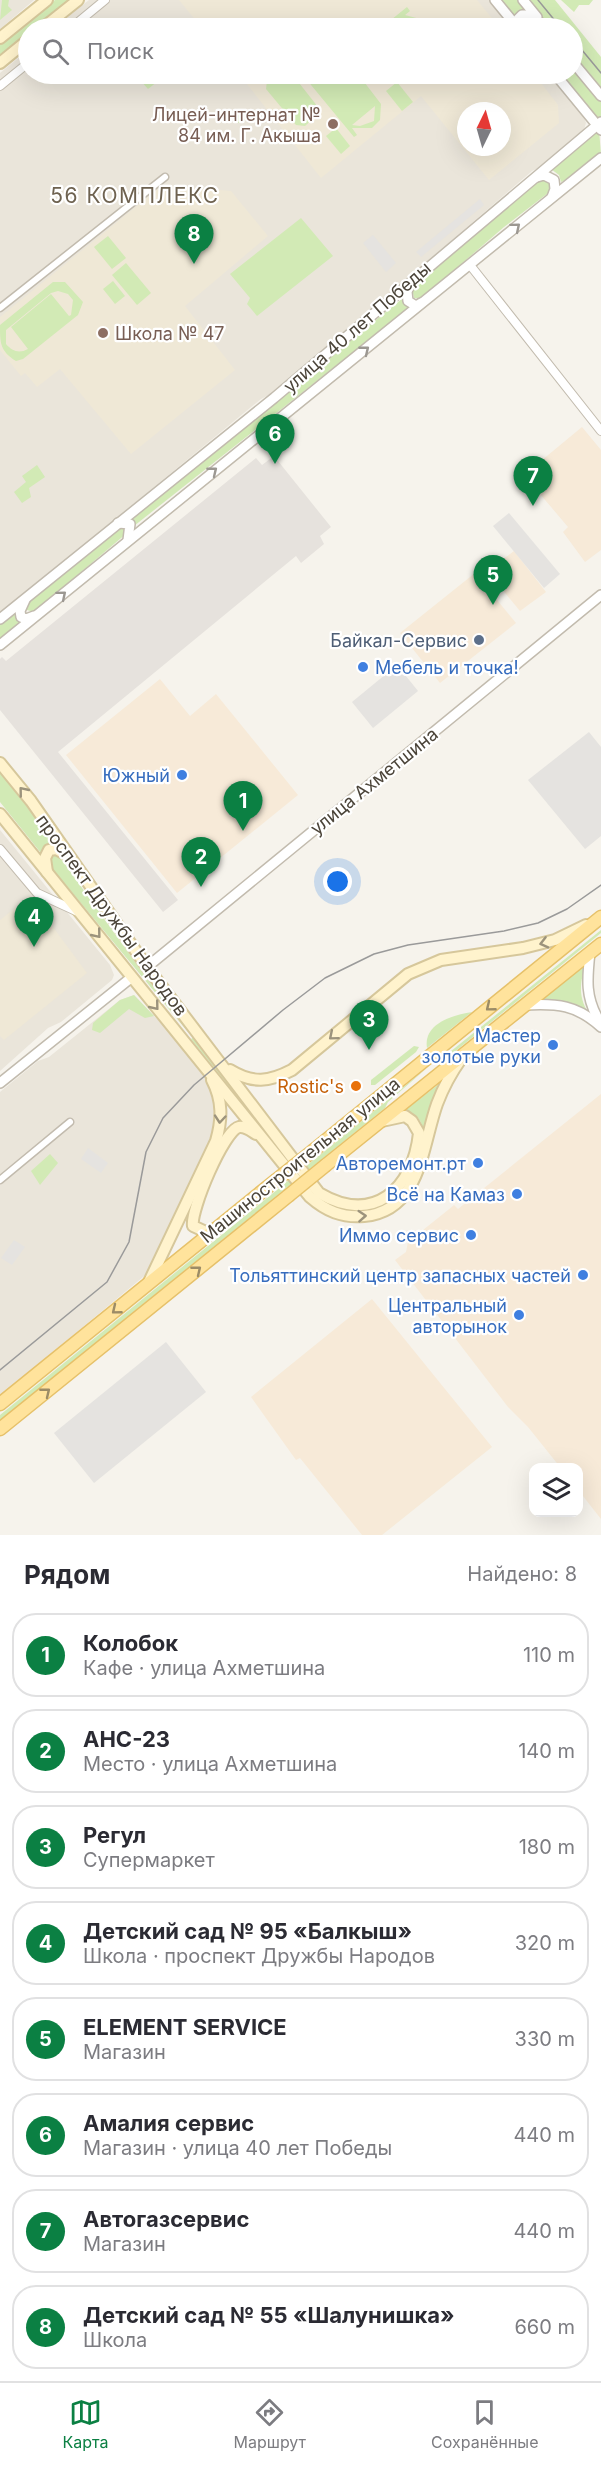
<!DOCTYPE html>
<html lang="ru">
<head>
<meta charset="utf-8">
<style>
	:root { --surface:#fff; --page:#f7f7f7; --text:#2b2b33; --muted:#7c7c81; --line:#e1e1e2; --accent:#0b8043 }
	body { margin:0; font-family:Inter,sans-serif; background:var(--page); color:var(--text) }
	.controls { position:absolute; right:18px; bottom:18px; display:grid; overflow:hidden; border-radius:12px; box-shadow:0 6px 24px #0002 }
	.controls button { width:54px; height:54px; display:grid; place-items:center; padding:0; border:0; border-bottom:2px solid var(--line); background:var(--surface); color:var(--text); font:30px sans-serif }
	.compass { position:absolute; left:457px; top:102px; width:54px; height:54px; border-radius:50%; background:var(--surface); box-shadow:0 6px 24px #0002; rotate:5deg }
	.you { position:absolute; left:338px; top:882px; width:21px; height:21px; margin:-15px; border:4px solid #fff; border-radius:50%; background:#1a73e8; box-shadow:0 0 0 9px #1a73e833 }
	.badge { display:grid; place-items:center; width:39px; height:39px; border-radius:50%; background:var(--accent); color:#fff; font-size:20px; font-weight:700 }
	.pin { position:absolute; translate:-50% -50px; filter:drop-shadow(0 2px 3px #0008) }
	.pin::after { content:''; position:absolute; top:32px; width:21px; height:18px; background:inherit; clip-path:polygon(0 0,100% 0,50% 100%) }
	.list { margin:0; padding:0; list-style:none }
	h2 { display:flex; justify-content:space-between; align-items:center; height:78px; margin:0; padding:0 24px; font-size:26px }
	h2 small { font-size:20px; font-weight:400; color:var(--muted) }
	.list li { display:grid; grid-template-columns:39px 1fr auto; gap:18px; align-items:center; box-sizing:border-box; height:84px; margin:0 12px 12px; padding:0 12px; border:2px solid var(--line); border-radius:24px }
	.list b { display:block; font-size:22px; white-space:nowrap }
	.list p { margin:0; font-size:20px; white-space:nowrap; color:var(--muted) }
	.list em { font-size:20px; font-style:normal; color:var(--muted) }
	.icon { flex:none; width:33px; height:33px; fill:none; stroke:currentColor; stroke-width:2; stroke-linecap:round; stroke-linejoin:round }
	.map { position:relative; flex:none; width:601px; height:1535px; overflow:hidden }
	.search { position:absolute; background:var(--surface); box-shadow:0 6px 24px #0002; left:18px; right:18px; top:18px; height:66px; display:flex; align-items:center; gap:15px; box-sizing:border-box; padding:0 21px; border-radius:33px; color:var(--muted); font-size:22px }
	.sheet { height:846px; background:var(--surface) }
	nav { display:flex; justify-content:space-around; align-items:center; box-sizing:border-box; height:84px; border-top:2px solid var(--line); background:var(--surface); font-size:16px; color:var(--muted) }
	nav a { display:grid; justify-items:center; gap:3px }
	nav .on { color:var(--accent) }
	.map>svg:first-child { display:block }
	.residential { fill:#eae5da; fill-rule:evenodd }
	.commercial { fill:#f7ead8 }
	.industrial { fill:#e6e2dd }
	.education { fill:#efe8d6; fill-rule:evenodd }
	.green { fill:#d2eab5; fill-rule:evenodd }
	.parking { fill:#e5e3e0 }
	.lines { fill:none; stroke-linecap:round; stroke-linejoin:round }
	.pedestrian-casing { stroke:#c2bbae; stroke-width:9 }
	.minor-casing { stroke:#c2bbae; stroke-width:10 }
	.tertiary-casing { stroke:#c2bbae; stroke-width:12 }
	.secondary-casing { stroke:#d6c79b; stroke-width:14 }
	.primary-casing { stroke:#e6c16a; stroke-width:15 }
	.pedestrian { stroke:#fff; stroke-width:6 }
	.minor { stroke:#fff; stroke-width:8 }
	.tertiary { stroke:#fff; stroke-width:9 }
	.secondary { stroke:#fff3cd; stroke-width:10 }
	.primary { stroke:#ffe39c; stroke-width:12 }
	.tram { stroke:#9a9a9a; stroke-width:1.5 }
	.primary-bridge-casing { stroke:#e6c16a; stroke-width:15; stroke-linecap:butt }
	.primary-bridge { stroke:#ffe39c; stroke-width:12 }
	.oneway { stroke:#9c9892 }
	.oneway2 { stroke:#9c937c }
	.oneway3 { stroke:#9c8c66 }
	.education-dot { fill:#8d6e63; stroke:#fff; stroke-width:2 }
	.service-dot { fill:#5c6f8a; stroke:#fff; stroke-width:2 }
	.shop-dot { fill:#3f7fe0; stroke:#fff; stroke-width:2 }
	.food-dot { fill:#e8710a; stroke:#fff; stroke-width:2 }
	.labels { text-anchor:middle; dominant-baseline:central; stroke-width:4.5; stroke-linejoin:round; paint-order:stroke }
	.education-label { font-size:18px; fill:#785e54; stroke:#fff; text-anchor:end }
	.street-label { font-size:18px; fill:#4b4439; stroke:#fff }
	.service-label { font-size:18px; fill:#4e5e75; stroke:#fff; text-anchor:end }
	.shop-label { font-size:18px; fill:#366cbe; stroke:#fff; text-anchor:end }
	.food-label { font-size:18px; fill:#c56008; stroke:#fff; text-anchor:end }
	.quarter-label { font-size:21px; letter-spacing:1.5px; fill:#6e6250; stroke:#fff }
</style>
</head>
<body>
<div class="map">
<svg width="601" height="1535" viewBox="0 0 601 1535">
	<rect width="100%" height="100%" fill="#f6f3ec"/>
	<g class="residential">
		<polygon points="0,0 34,0 0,29"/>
		<polygon points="89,0 491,0 514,28 54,28"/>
		<path d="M28,50V74H550L583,114L586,123L583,133L543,166L532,171L280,389L261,399L0,614V73ZM466,111H502V147H466Z"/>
		<polygon points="0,830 110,965 114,975 112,980 61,1022 48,1028 0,1071"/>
		<polygon points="134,995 193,1057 209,1079 217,1097 216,1133 149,1272 0,1396 0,1092 38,1061 49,1057 120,1000"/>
	</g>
	<g class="commercial">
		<polygon points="582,427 601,450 601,550 585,562 563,532 568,527 524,475"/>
		<polygon points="514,551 546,592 520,611 487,571"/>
		<polygon points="475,573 516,623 440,683 400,633"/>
		<polygon points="160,679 190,716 216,694 298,795 177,893 66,755"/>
		<polygon points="601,1094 601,1519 579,1491 578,1468 560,1467 528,1427 508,1407 395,1260 406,1252 408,1242 448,1210 454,1205 458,1209"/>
		<polygon points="372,1299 492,1447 382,1535 362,1535 300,1458 296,1460 251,1397"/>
	</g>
	<polygon class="industrial" points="274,456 331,527 320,536 324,544 301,563 296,556 58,752 178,900 163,912 0,710 0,659 2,657 6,661 256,458 262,465"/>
	<g class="education">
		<polygon points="179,0 477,0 500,28 202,28"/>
		<path d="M239,74H534L558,105L559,123L489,180L421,96L321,178ZM466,111H502V147H466Z"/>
		<polygon points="163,185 231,191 268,236 185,306 235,370 131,454 60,369 37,387 25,373 21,376 0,350 0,317"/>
		<polygon points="30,896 87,973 4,1040 0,1036 0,920"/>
	</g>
	<g class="green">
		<polygon points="2,0 9,0 8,6 12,10 0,20"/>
		<polygon points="55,0 72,0 37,28 28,28 28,35 0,58 0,45"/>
		<polygon points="500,0 518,0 525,9 514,18"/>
		<polygon points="528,0 555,0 601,57 601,91 573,56 572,28 551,28"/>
		<polygon points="561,0 593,0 589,5 579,5 574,12"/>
		<polygon points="407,7 410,11 405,15 420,19 428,28 421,28 413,21 405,19 411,28 381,28"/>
		<polygon points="573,71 601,102 601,118 598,120 560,74 572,74"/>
		<polygon points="149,74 159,74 162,78 148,89 140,80"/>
		<polygon points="276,74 292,74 318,107 318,114 305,126 296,125 266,89 267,81"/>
		<path d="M302,74H358L381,104L380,120L372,128H352L357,135L354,137ZM375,106L374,121L360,126L352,125Z"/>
		<polygon points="397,82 413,102 402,111 386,91"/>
		<circle cx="239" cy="116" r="7"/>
		<polygon points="336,128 350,146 341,154 326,136"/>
		<polygon points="599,130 601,154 571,178 561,182 559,175 551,169"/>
		<polygon points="542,178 550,181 552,190 504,227 422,298 414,298 412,288 505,207"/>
		<polygon points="301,218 333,256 257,316 247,304 250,298 230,274"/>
		<polygon points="108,236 126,258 112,269 94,247"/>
		<polygon points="126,263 151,293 137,305 112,275"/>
		<polygon points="113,281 125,296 115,304 103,289"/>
		<path d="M53,282H65L83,302L78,315L23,359L16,361C0,351 0,343 0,325ZM58,291L68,294L73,300L71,315L69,316L51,294L11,327L28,349C19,354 12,351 6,344V330L51,293Z"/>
		<polygon points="403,298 410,307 134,526 129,519"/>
		<polygon points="37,465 45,477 29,488 31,497 22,503 14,492 26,482 22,476"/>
		<polygon points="118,527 126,527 127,533 34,612 27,610 27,604"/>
		<polygon points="17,613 24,621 0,640 0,624"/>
		<polygon points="0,769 53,843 44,847 41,853 0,802"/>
		<polygon points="57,853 148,980 189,1031 188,1032 51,867 49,857"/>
		<polygon points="601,930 601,933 442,1062 440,1060"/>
		<path d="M587,963C579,981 578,999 590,1015L564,1002L540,1001Z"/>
		<polygon points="134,995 154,1016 145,1018 129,1009 100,1033 92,1030 93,1023 120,1000"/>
		<path d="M472,1012L427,1048C423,1024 452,1015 472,1012Z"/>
		<polygon points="194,1037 243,1104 191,1039"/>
		<polygon points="414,1046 419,1047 416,1052 375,1085 371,1085 371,1080"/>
		<polygon points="427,1068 388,1102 385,1108 0,1420 0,1415"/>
		<path d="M439,1084L424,1135H423C424,1122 417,1113 404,1111Z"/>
		<polygon points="50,1154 58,1163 40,1185 31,1171"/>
	</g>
	<g class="parking">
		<polygon points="480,199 484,205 421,257 416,252"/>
		<polygon points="373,235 396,263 386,272 363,243"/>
		<polygon points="509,513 560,574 544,588 493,526"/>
		<polygon points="397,665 418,691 373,728 352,702"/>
		<polygon points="589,732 601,747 601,836 585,849 528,780"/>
		<polygon points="88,1148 108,1163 101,1173 81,1159"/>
		<polygon points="14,1240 25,1247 12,1265 1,1258"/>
		<polygon points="166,1342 206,1392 94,1483 54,1433"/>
	</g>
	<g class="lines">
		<g class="pedestrian-casing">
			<g id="pedestrian">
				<polyline points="0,308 165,177"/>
				<polyline points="0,1180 70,1122"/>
			</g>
		</g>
		<g class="minor-casing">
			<g id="minor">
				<polyline points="71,28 105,0"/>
				<polyline points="0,86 28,63"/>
				<polyline points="470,265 601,431"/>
				<polyline points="0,849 37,893 76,911"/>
			</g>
		</g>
		<g class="tertiary-casing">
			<g id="tertiary">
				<polyline points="495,0 518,28"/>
				<polyline points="523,0 537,17"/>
				<polyline points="517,27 518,19 522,15 529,15 542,24"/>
				<polyline points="572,61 601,96"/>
				<polyline points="555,74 601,130"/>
				<polyline points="537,177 544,175 554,180 555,189 552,197"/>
				<polyline points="410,283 407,292 408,301 416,306 421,303"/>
				<polyline points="118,523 130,524 128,540"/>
				<polyline points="25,600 20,611 21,617 26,619 34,616"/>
				<polyline points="0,619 274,398 601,122"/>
				<polyline points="0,645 601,158"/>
				<path d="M590,952C587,979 585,998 600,1022"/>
				<polyline points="147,967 601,595"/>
				<path d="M525,1005C557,1003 577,1005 601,1027"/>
				<polyline points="0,1083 132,977"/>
			</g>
		</g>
		<g class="secondary-casing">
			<g id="secondary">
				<polyline points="43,28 78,0"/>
				<polyline points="0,38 47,0"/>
				<polyline points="0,63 28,40"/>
				<path d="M0,763L31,801L147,967L319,1193C373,1225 413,1190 419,1133L412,1121L405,1116L382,1121"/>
				<path d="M0,814L310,1197C326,1211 342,1218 364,1216C421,1211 422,1146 437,1104C443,1088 451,1073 461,1059"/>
				<polyline points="47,872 45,858 49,850 56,849 65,854"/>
				<path d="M230,1070C253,1084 269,1082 292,1070L408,974L441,960L523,948L555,940L586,925"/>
				<path d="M215,1229L206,1232L193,1226C190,1211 224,1130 239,1127C246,1126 251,1131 256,1134"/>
				<path d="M148,1284L216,1141C222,1120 223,1101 212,1080"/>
			</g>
		</g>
		<g class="primary-casing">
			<g id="primary">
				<polyline points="314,1150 601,917"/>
				<polyline points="326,1165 601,944"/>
				<polyline points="0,1404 275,1181"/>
				<polyline points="0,1429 288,1196"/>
			</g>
		</g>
		<use href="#pedestrian" class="pedestrian"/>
		<use href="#minor" class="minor"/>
		<use href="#tertiary" class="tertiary"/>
		<use href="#secondary" class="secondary"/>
		<use href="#primary" class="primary"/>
		<g class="tram">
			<polyline points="538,0 561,28"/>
			<polyline points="572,38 601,73"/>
			<polyline points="0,1370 107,1282 129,1242 146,1152 163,1118 194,1085 283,1010 325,978 374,954 408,945 504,931 538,923 567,909 601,885"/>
		</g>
		<g class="primary-bridge-casing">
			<g id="primary-bridge">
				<polyline points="275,1181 314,1150"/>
				<polyline points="288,1196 326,1165"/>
			</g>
		</g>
		<use href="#primary-bridge" class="primary-bridge"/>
	</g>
	<defs><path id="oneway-chevron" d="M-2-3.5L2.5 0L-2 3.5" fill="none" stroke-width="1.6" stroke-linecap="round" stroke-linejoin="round" transform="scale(1.5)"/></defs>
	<g class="oneway">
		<use href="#oneway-chevron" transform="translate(516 227) rotate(-40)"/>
		<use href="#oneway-chevron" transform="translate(365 350) rotate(-39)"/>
		<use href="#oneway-chevron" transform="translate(213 471) rotate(-39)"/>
		<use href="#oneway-chevron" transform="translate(62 595) rotate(-40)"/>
	</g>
	<g class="oneway2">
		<use href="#oneway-chevron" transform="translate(23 791) rotate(-129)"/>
		<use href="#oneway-chevron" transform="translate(97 934) rotate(51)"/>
		<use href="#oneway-chevron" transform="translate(544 943) rotate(166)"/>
		<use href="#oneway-chevron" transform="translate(155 1006) rotate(51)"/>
		<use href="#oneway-chevron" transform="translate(333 1036) rotate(140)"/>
		<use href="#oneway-chevron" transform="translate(220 1119) rotate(95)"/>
		<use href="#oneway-chevron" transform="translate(362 1216) rotate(-4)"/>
	</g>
	<g class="oneway3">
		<use href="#oneway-chevron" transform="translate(490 1007) rotate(141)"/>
		<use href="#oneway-chevron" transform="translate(197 1270) rotate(-39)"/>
		<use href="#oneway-chevron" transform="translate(116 1310) rotate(141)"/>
		<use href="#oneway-chevron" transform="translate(46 1392) rotate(-39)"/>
	</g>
	<g class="education-dot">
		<circle cx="333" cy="124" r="6"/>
		<circle cx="103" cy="333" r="6"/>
	</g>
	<circle class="service-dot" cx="479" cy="640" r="6"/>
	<g class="shop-dot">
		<circle cx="363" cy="667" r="6"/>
		<circle cx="182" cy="775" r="6"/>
		<circle cx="553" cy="1045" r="6"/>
		<circle cx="478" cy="1163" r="6"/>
		<circle cx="517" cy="1194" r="6"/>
		<circle cx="471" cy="1235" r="6"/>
		<circle cx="583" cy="1275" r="6"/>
		<circle cx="519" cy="1315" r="6"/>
	</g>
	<circle class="food-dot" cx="356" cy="1086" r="6"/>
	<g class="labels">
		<g class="education-label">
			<text x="321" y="114">Лицей-интернат №<tspan x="321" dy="21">84 им. Г. Акыша</tspan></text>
			<text x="115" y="333" text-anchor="start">Школа № 47</text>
		</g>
		<g class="street-label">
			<text transform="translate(357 327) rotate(-41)">улица 40 лет Победы</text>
			<text transform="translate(374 781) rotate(-39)">улица Ахметшина</text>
			<text transform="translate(112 915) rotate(54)">проспект Дружбы Народов</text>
			<text transform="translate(300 1160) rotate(-39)">Машиностроительная улица</text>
		</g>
		<g class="service-label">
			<text x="467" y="640">Байкал-Сервис</text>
		</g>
		<g class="shop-label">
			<text x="375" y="667" text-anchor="start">Мебель и точка!</text>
			<text x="170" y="775">Южный</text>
			<text x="541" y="1035">Мастер<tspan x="541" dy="21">золотые руки</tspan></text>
			<text x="466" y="1163">Авторемонт.рт</text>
			<text x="505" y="1194">Всё на Камаз</text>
			<text x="459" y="1235">Иммо сервис</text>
			<text x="571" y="1275">Тольяттинский центр запасных частей</text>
			<text x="507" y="1305">Центральный<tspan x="507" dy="21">авторынок</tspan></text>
		</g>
		<g class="food-label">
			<text x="344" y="1086">Rostic's</text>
		</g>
		<g class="quarter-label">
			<text x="135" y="195">56 КОМПЛЕКС</text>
		</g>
	</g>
</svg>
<div class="controls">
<button><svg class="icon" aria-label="layers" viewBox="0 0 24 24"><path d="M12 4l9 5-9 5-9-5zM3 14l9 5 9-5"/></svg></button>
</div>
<svg class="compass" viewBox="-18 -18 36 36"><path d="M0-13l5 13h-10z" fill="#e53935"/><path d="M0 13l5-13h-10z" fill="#7c7c81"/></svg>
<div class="you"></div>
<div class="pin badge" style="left:243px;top:831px">1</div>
<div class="pin badge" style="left:201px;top:887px">2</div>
<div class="pin badge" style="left:369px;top:1050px">3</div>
<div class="pin badge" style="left:34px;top:947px">4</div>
<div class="pin badge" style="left:493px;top:605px">5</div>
<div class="pin badge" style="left:275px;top:464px">6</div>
<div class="pin badge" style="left:533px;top:506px">7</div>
<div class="pin badge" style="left:194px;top:264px">8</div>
<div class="search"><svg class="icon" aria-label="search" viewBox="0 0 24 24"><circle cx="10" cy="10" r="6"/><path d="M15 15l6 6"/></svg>Поиск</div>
</div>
<section class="sheet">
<h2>Рядом<small>Найдено: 8</small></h2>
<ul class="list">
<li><span class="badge">1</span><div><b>Колобок</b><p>Кафе · улица Ахметшина</p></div><em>110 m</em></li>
<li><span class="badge">2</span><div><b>АНС-23</b><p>Место · улица Ахметшина</p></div><em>140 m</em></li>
<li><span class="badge">3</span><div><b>Регул</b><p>Супермаркет</p></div><em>180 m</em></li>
<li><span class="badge">4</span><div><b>Детский сад № 95 «Балкыш»</b><p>Школа · проспект Дружбы Народов</p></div><em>320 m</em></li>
<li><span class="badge">5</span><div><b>ELEMENT SERVICE</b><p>Магазин</p></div><em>330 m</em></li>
<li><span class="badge">6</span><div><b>Амалия сервис</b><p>Магазин · улица 40 лет Победы</p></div><em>440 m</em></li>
<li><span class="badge">7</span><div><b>Автогазсервис</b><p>Магазин</p></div><em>440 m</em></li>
<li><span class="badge">8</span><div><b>Детский сад № 55 «Шалунишка»</b><p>Школа</p></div><em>660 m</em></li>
</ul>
</section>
<nav>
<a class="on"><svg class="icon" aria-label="map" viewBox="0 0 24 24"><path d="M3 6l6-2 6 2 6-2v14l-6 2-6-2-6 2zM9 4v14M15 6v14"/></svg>Карта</a>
<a><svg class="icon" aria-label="directions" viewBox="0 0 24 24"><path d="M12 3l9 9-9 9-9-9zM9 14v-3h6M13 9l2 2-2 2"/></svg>Маршрут</a>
<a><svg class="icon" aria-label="saved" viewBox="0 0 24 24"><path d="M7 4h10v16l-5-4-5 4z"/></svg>Сохранённые</a>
</nav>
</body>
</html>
